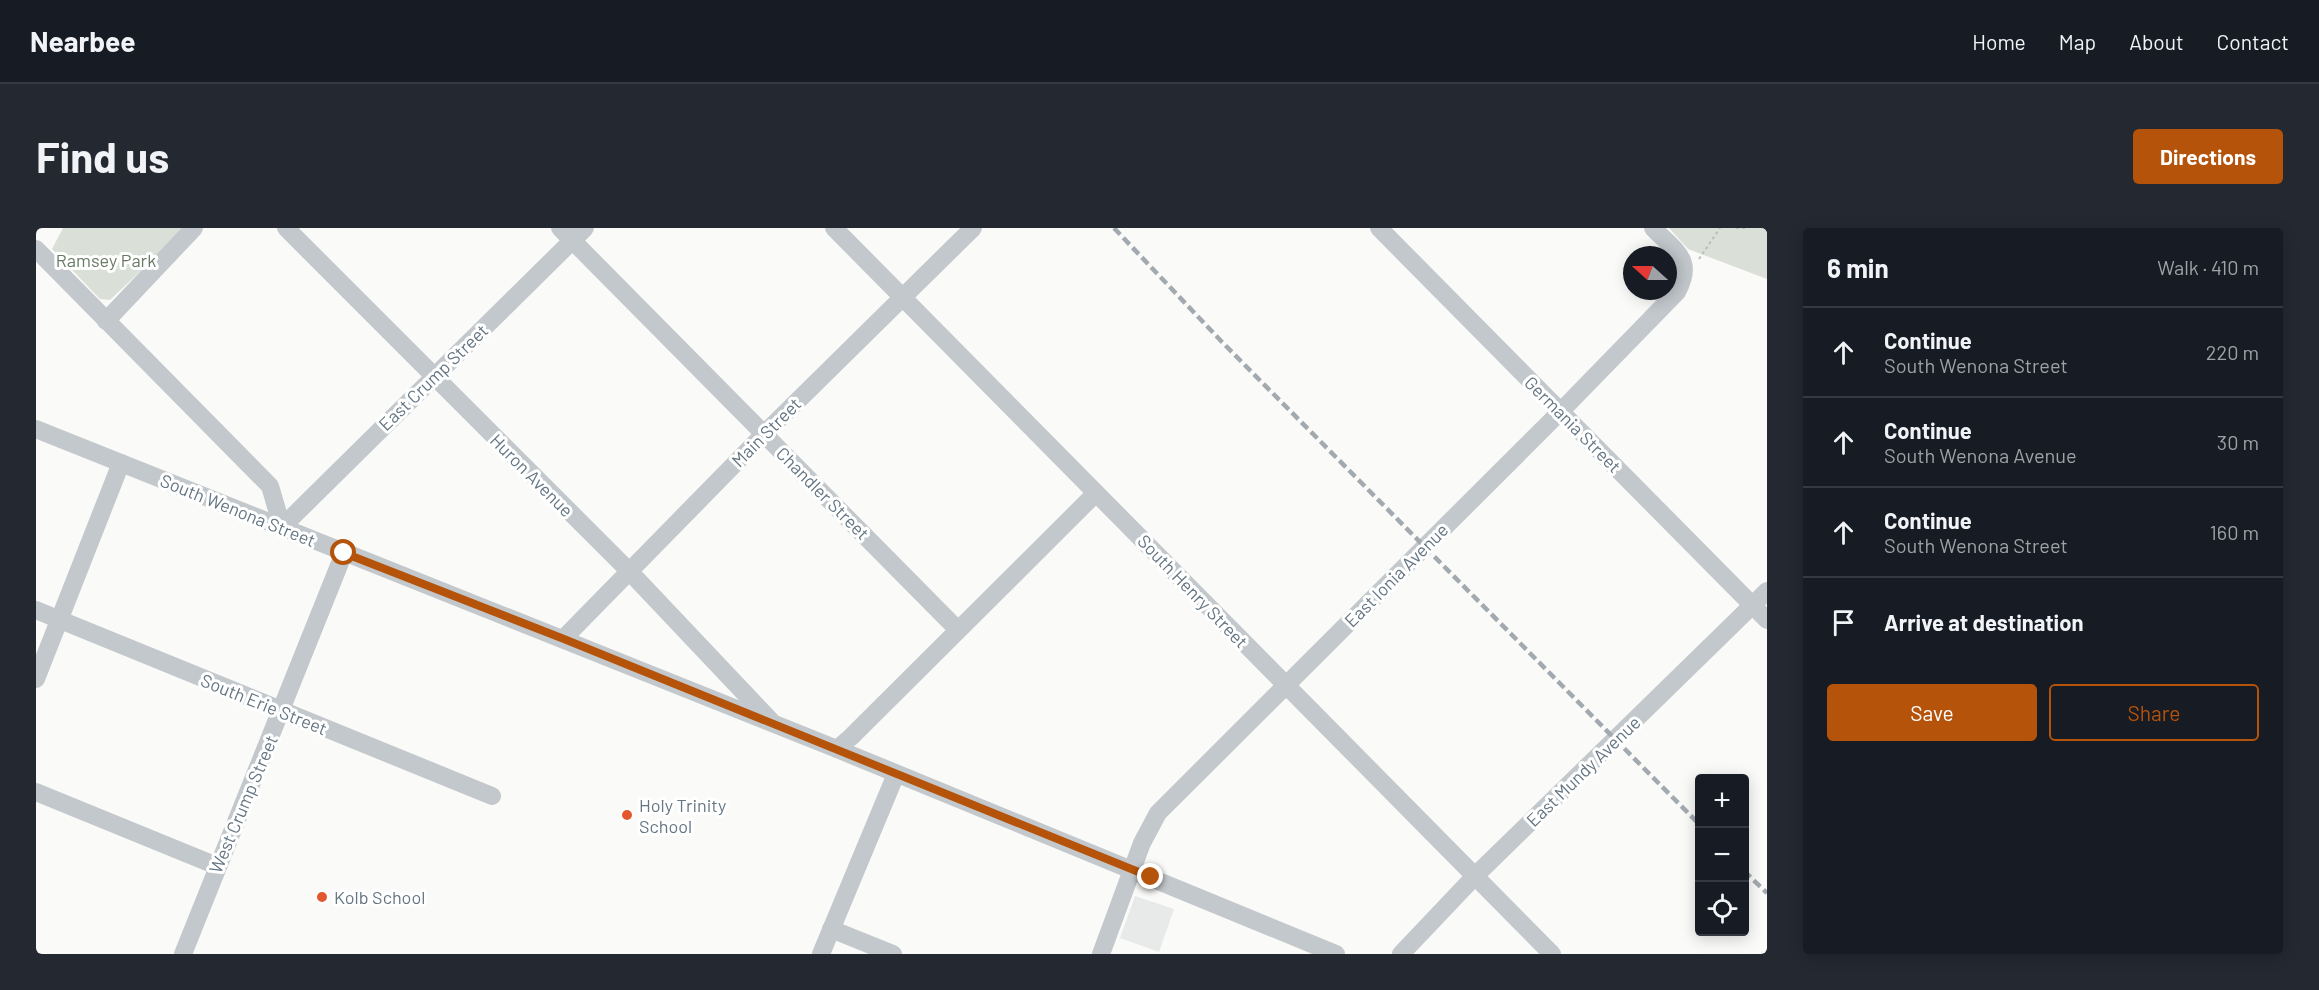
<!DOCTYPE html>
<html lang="en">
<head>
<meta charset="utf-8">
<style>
	:root { --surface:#171b24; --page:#242831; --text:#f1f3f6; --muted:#9ea1a6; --line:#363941; --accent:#b45309 }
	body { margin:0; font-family:Barlow,sans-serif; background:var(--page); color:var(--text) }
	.controls { position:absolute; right:18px; bottom:18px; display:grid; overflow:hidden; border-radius:6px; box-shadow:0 3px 15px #0003 }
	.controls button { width:54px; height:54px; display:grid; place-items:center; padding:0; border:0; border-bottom:2px solid var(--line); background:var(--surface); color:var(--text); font:30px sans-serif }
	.compass { position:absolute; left:1587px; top:18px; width:54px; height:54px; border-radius:50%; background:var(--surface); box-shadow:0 3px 15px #0003; rotate:291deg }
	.stop { position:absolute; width:18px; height:18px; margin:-14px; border:4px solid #b45309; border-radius:50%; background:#fff }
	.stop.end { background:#b45309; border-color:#fff; box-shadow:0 2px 6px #0008 }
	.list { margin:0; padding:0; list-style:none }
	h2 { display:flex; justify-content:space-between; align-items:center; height:78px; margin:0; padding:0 24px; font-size:26px }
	h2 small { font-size:20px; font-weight:400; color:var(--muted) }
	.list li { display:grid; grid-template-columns:39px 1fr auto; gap:18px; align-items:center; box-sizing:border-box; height:90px; padding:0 24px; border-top:2px solid var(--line) }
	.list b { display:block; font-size:22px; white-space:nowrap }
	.list p { margin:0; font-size:20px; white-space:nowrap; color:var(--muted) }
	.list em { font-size:20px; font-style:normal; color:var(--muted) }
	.actions { display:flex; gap:12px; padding:18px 24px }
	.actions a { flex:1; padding:14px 0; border:2px solid var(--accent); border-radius:6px; text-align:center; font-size:21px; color:var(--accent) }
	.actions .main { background:var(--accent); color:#fff }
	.icon { flex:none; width:33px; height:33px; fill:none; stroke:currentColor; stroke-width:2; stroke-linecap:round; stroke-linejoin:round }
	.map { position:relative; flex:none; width:1731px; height:726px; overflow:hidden; border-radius:6px }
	header { display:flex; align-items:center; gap:36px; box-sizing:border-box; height:84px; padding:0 30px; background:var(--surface); border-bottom:2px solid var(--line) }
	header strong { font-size:28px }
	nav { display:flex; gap:33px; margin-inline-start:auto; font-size:21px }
	.intro { display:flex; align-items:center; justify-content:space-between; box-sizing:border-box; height:144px; padding:0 36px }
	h1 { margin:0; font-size:42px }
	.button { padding:15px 27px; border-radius:6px; background:var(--accent); color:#fff; font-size:21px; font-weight:700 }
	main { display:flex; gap:36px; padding:0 36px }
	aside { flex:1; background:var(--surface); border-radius:6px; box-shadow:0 3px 15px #0003 }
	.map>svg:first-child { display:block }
	.built { fill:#e8e9e9 }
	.green { fill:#dadfd7 }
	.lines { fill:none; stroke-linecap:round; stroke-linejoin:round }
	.path { stroke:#bbbfc2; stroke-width:2; stroke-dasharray:3 3; stroke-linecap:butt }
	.minor { stroke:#c3c8cc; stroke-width:18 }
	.rail { stroke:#a2aab0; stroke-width:4.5; stroke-dasharray:9 4.5; stroke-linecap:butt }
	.route { stroke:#b45309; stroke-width:8 }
	.poi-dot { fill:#e4572e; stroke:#fff; stroke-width:2 }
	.labels { text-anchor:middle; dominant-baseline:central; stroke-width:6; stroke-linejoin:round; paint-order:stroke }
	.park-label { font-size:18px; fill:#687a64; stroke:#fff }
	.street-label { font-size:18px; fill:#657683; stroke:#fff }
	.poi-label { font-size:18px; fill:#657683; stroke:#fff; text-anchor:start }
</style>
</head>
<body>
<header>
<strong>Nearbee</strong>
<nav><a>Home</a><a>Map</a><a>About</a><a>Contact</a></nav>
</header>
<div class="intro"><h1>Find us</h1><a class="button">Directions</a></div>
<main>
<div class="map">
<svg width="1731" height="726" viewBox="0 0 1731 726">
	<rect width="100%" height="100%" fill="#fafaf8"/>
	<polygon class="built" points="1099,668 1138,681 1123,724 1084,710"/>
	<g class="green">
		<polygon points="27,0 150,0 74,72 64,71 16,21"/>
		<polygon points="1633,0 1731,0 1731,51 1652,21"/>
	</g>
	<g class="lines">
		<g class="path">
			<polyline points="1700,0 1709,0"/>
			<polyline points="1663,31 1684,0"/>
		</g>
		<g class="minor">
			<polyline points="250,0 593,343 735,493"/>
			<polyline points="524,0 922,402"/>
			<polyline points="798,0 1516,726"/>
			<polyline points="1343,0 1731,392"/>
			<polyline points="0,21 234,258 246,299"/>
			<polyline points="70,93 158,0"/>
			<polyline points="0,201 801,521 1300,726"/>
			<polyline points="246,299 549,0"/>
			<polyline points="0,382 456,568"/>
			<polyline points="527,411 729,205 937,0"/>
			<polyline points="0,451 85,235"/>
			<polyline points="801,521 815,509 1060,265"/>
			<polyline points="0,564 181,638"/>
			<polyline points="795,701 857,726"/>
			<polyline points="147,726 308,325"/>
			<polyline points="785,726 860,546"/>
			<path d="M1065,726L1106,615L1122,585L1525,183L1641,64C1659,31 1639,23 1617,0"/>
			<polyline points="1365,726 1440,647 1731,363"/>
		</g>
		<g class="rail">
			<polyline points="1078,0 1186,114 1664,597"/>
			<polyline points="1708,643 1731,665"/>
		</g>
	</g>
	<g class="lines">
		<polyline class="route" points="308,325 528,411 1115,649"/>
	</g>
	<g class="poi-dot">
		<circle cx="591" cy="587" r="6"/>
		<circle cx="286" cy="669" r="6"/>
	</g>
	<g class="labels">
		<g class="park-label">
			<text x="70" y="32">Ramsey Park</text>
		</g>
		<g class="street-label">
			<text transform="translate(397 149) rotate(-44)">East Crump Street</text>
			<text transform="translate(1537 196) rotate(45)">Germania Street</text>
			<text transform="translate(730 204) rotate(-45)">Main Street</text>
			<text transform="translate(496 247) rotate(45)">Huron Avenue</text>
			<text transform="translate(787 265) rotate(45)">Chandler Street</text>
			<text transform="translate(202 282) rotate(22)">South Wenona Street</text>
			<text transform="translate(1360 347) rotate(-45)">East Ionia Avenue</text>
			<text transform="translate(1157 363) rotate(46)">South Henry Street</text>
			<text transform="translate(228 476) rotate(22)">South Erie Street</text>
			<text transform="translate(1547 543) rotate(-44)">East Mundy Avenue</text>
			<text transform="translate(207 576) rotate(-67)">West Crump Street</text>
		</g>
		<g class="poi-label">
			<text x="603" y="577">Holy Trinity<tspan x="603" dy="21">School</tspan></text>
			<text x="298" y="669">Kolb School</text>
		</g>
	</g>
</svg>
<div class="controls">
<button>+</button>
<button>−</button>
<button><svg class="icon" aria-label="locate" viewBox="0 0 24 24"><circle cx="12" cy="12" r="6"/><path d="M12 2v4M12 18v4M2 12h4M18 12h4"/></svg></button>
</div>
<svg class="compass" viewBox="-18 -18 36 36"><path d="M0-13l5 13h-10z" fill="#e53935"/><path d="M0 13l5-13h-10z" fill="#9ea1a6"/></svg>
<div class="stop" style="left:308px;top:325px"></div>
<div class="stop end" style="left:1115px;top:649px"></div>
</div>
<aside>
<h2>6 min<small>Walk · 410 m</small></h2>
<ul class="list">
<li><svg class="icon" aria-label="ahead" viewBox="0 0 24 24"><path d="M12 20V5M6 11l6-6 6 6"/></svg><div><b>Continue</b><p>South Wenona Street</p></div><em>220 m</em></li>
<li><svg class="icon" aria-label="ahead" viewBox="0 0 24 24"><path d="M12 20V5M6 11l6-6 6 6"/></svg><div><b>Continue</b><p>South Wenona Avenue</p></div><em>30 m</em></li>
<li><svg class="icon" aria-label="ahead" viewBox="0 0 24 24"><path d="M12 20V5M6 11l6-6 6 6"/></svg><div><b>Continue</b><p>South Wenona Street</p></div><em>160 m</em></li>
<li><svg class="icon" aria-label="arrive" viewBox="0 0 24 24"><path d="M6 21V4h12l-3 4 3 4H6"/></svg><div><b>Arrive at destination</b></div></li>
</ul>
<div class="actions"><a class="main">Save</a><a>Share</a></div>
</aside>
</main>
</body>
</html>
